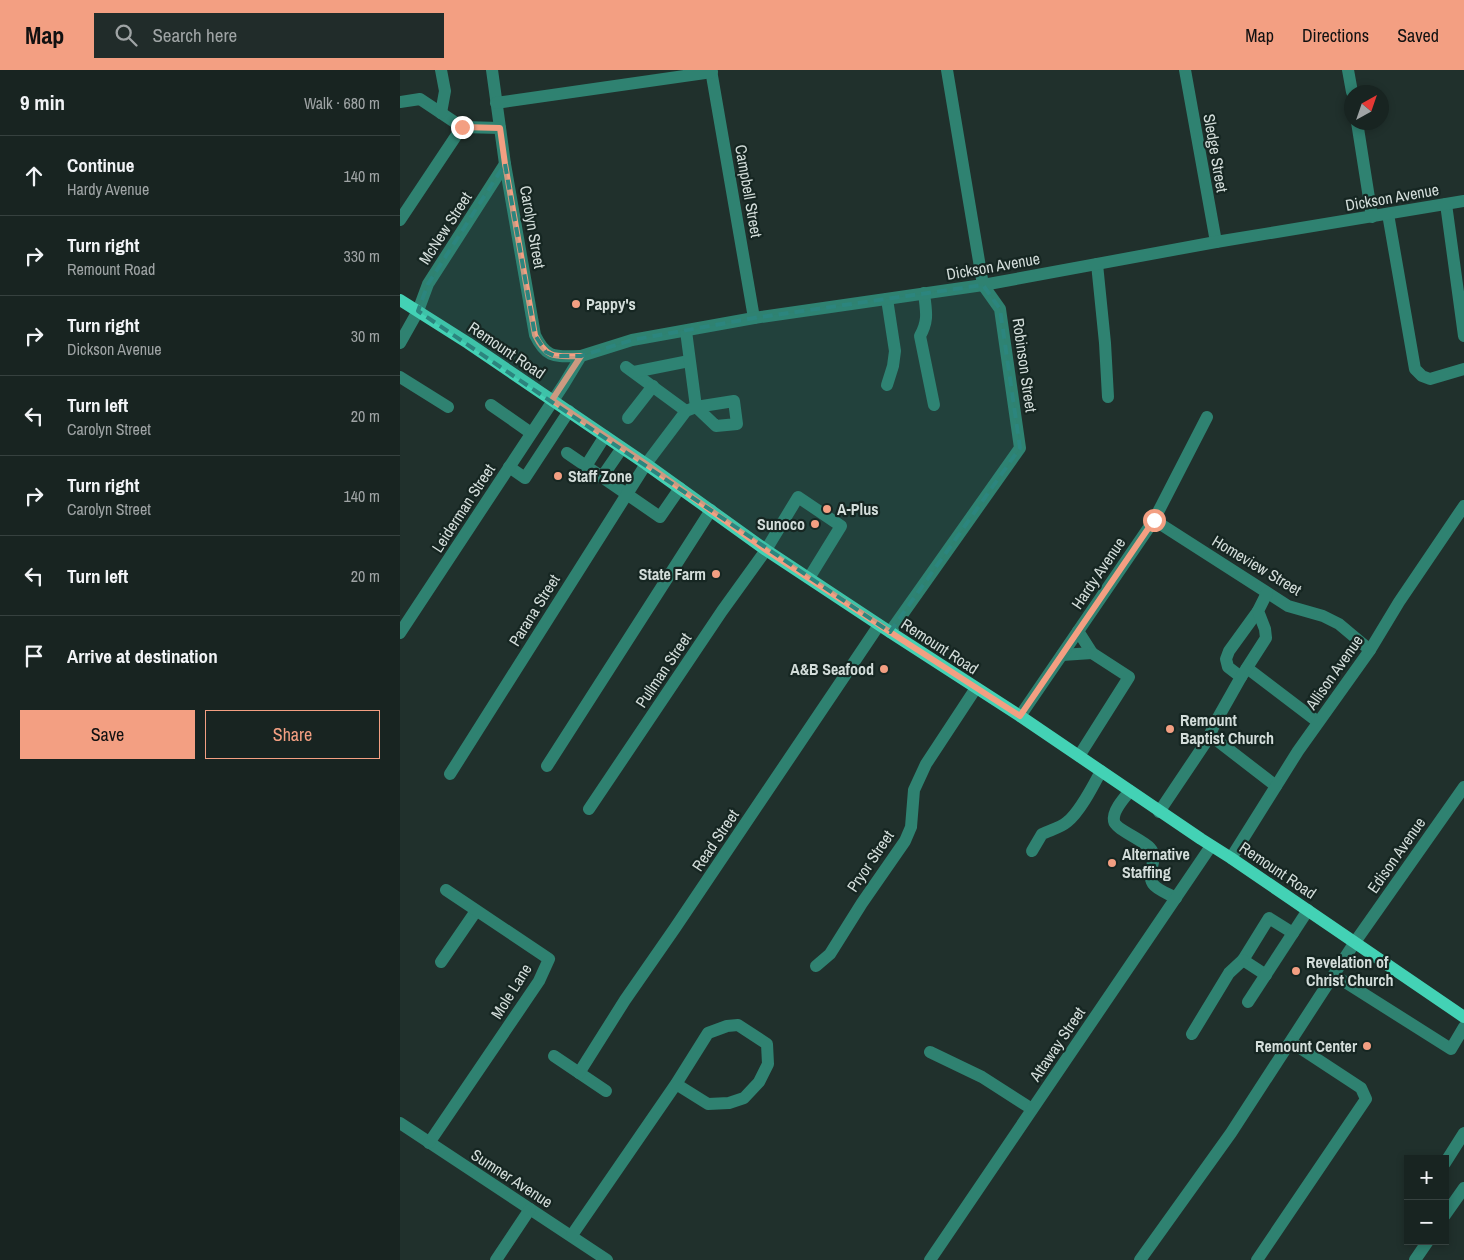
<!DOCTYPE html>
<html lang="en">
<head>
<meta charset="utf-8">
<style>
	:root { --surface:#182421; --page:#212c2a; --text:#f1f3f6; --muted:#9fa4a5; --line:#36413f; --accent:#f39f82 }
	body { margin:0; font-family:"Archivo Narrow",sans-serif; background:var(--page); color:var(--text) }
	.controls { position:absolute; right:15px; bottom:15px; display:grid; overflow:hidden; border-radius:0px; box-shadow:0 2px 8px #0003 }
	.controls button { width:45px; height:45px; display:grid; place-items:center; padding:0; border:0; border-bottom:1px solid var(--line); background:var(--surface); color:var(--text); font:25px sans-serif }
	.compass { position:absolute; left:944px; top:15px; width:45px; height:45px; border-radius:50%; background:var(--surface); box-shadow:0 2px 8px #0003; rotate:40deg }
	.stop { position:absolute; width:15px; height:15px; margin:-11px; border:4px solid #f39f82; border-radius:50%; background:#fff }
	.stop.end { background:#f39f82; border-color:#fff; box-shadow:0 1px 5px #0008 }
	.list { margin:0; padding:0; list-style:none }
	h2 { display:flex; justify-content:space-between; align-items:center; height:65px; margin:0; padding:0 20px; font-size:21px }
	h2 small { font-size:16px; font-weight:400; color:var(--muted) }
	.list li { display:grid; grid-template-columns:32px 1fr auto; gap:15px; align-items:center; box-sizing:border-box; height:80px; padding:0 20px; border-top:1px solid var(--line) }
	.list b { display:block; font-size:19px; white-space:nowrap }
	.list p { margin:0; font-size:16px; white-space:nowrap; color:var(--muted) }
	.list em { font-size:16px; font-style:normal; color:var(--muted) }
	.actions { display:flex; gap:10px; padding:15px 20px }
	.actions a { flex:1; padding:11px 0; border:1px solid var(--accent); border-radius:0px; text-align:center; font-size:18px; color:var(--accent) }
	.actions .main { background:var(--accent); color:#111 }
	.icon { flex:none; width:28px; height:28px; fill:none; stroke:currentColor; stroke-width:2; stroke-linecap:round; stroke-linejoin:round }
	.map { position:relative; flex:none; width:1064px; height:1190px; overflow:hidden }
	header { display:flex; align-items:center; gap:30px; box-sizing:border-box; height:70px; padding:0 25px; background:var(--accent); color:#111 }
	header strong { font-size:24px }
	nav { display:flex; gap:28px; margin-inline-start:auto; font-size:18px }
	.search { width:350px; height:45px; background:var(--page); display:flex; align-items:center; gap:12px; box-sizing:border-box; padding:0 18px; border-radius:0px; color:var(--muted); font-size:19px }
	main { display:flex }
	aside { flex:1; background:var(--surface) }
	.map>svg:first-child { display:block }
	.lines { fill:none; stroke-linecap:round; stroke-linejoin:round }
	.minor { stroke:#2f8271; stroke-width:12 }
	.major { stroke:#43d2b5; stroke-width:12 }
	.route { stroke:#f39f82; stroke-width:6 }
	.marked { fill:#2c857e; fill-opacity:0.2; stroke:#2c857e; stroke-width:4; stroke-dasharray:10 6; stroke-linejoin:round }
	.poi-dot { fill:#f39f82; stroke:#162622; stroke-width:2 }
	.labels { text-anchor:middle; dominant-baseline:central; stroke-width:4.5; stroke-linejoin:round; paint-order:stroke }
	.street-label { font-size:16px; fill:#d3ddda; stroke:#162622 }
	.poi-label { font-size:16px; font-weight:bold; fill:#d3ddda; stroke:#162622; text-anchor:start }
</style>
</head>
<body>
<header>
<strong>Map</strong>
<div class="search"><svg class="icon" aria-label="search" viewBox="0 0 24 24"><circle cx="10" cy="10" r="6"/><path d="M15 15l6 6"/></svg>Search here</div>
<nav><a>Map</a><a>Directions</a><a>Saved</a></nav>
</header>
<main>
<aside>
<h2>9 min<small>Walk · 680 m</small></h2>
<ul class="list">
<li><svg class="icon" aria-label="ahead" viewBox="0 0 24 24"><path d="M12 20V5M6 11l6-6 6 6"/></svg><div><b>Continue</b><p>Hardy Avenue</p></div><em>140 m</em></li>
<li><svg class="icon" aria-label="right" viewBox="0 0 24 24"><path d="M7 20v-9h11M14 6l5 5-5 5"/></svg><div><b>Turn right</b><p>Remount Road</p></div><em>330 m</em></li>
<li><svg class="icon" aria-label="right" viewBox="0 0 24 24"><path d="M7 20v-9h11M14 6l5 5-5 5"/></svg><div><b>Turn right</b><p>Dickson Avenue</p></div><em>30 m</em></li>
<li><svg class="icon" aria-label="left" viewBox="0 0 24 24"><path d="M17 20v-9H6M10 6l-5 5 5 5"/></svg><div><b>Turn left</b><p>Carolyn Street</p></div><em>20 m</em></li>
<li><svg class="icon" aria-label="right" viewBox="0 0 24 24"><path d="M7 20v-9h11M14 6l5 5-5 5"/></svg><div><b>Turn right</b><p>Carolyn Street</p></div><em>140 m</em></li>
<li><svg class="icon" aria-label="left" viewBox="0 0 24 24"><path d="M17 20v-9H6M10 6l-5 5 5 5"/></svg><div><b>Turn left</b></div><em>20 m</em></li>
<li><svg class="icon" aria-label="arrive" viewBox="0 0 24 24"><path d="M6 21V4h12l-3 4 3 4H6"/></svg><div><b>Arrive at destination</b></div></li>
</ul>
<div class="actions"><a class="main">Save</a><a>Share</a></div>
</aside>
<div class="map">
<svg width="1064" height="1190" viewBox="0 0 1064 1190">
	<rect width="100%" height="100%" fill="#20302c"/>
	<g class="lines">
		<g class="minor">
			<path d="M92,0L105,94L135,265C147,290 156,286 181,286"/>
			<polyline points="311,0 354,248"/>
			<polyline points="785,0 816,172"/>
			<polyline points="948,0 952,22"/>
			<polyline points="0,32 20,29 62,57"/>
			<polyline points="96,33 312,2"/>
			<polyline points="41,43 45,21 41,0"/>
			<polyline points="957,52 972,147"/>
			<polyline points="1046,134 1064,266"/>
			<polyline points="988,144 1015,299 1022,306 1030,309 1064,299"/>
			<polyline points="0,150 62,57 100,58"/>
			<polyline points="697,194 705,273 708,327"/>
			<path d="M524,223C526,241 529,250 520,266L534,335"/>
			<polyline points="0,273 18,241 28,214 105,94"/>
			<polyline points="226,297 286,341"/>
			<polyline points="234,302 289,291"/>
			<polyline points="0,307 48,337"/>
			<polyline points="487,315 493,296 495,281 487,229"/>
			<polyline points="91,335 131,363"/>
			<polyline points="228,348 253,316"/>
			<polyline points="205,366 186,396 260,447 280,418"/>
			<polyline points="167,383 186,396"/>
			<polyline points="109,397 125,408 169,341"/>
			<polyline points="202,407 222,378"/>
			<polyline points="754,450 888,536 923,546 939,554 970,580"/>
			<polyline points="490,562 620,378 600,239 583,215 547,0"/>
			<polyline points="0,563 164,314 181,286 232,270 354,248 583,215 816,172 1064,131"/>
			<polyline points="662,585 692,583 678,561"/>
			<polyline points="847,598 918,652"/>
			<polyline points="841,607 828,597 826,589 829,581 858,541"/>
			<polyline points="620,646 754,450 807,347"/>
			<polyline points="810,665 876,716"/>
			<polyline points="679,686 729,607 692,583"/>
			<polyline points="147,696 311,440"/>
			<polyline points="50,704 246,394 286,341 296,337 316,356 337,354 334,331 296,337 286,261"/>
			<path d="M730,721C724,728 712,741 714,751C715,759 743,770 750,778C760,789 745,802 753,814C757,820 769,824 776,828"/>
			<polyline points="189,739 322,541 366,480 398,427 441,456 409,508"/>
			<polyline points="759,742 808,669 815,653 841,607 866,568 865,559 858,541 867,523"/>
			<path d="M632,781L642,764C650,760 660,758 667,752C680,742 693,716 701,701"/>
			<polyline points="831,788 898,681 970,580 999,532 1064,436"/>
			<polyline points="41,892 76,841"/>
			<polyline points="416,896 430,884 462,833 505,771 511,757 514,720 526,694 576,618"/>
			<polyline points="866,905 843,890 869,848 893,863"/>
			<polyline points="934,905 1051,979 1064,957"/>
			<polyline points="848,932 908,840"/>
			<polyline points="792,964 829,903 843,890"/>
			<polyline points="530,982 582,1007 632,1039"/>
			<polyline points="154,986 206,1021"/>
			<polyline points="179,1003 225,930 275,858 479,555"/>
			<polyline points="0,1053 207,1190"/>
			<polyline points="29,1073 139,911 149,889 46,820"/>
			<polyline points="1045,1093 1064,1063"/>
			<polyline points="1045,1145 1064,1118"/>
			<polyline points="172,1165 276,1014 308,963 327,956 338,955 367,974 368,994 359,1012 344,1028 329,1033 308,1034 276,1014"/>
			<polyline points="96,1190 130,1139"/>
			<polyline points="530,1190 811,776"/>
			<polyline points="740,1190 831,1063 955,872 1064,717"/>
			<polyline points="857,1190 966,1029 961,1018 891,972"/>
			<polyline points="1015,1190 1028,1171"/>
		</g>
		<polyline class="major" points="0,230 68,273 246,394 366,480 490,562 620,646 801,769 831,788 1064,947"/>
	</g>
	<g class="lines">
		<path class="route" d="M62,57L100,58L105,94L135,265C147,290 156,286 181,286L152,330L246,394L366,480L490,562L620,646L754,450"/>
	</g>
	<path class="marked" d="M105,94L135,265L146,282L155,286H181L232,270L354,248L583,215L600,239L620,378L490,562L18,241L28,214Z"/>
	<g class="poi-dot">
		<circle cx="176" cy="234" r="5"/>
		<circle cx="158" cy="406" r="5"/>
		<circle cx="427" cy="439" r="5"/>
		<circle cx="415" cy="454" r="5"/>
		<circle cx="316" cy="504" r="5"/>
		<circle cx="484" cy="599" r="5"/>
		<circle cx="770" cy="659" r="5"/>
		<circle cx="712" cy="793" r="5"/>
		<circle cx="896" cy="901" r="5"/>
		<circle cx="967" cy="976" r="5"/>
	</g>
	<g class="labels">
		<g class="street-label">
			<text transform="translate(816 83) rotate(80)">Sledge Street</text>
			<text transform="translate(349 121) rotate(80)">Campbell Street</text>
			<text transform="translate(992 127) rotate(-10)">Dickson Avenue</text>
			<text transform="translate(133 157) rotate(80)">Carolyn Street</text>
			<text transform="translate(45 158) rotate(-57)">McNew Street</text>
			<text transform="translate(593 196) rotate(-10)">Dickson Avenue</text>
			<text transform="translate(107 280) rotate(34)">Remount Road</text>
			<text transform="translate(625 295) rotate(82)">Robinson Street</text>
			<text transform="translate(63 438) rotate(-57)">Leiderman Street</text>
			<text transform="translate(857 495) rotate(31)">Homeview Street</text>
			<text transform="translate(698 503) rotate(-56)">Hardy Avenue</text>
			<text transform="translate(134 540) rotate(-58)">Parana Street</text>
			<text transform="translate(540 576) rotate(33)">Remount Road</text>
			<text transform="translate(263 600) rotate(-56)">Pullman Street</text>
			<text transform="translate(934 602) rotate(-55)">Allison Avenue</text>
			<text transform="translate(315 770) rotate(-56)">Read Street</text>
			<text transform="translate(996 785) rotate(-55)">Edison Avenue</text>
			<text transform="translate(470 791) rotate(-56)">Pryor Street</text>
			<text transform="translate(878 800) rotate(34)">Remount Road</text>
			<text transform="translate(111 921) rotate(-58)">Mole Lane</text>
			<text transform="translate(657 974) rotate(-56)">Attaway Street</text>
			<text transform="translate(112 1108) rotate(33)">Sumner Avenue</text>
		</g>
		<g class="poi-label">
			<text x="186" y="234">Pappy's</text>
			<text x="168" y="406">Staff Zone</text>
			<text x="437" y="439">A-Plus</text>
			<text x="405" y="454" text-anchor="end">Sunoco</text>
			<text x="306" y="504" text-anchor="end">State Farm</text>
			<text x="474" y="599" text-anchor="end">A&amp;B Seafood</text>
			<text x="780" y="650">Remount<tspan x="780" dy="18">Baptist Church</tspan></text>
			<text x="722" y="784">Alternative<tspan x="722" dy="18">Staffing</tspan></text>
			<text x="906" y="892">Revelation of<tspan x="906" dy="18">Christ Church</tspan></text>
			<text x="957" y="976" text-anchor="end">Remount Center</text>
		</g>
	</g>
</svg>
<div class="controls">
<button>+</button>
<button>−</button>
</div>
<svg class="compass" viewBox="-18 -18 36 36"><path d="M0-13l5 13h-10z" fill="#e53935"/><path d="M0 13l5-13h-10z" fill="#9fa4a5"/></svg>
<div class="stop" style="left:754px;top:450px"></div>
<div class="stop end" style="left:62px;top:57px"></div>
</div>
</main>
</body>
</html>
